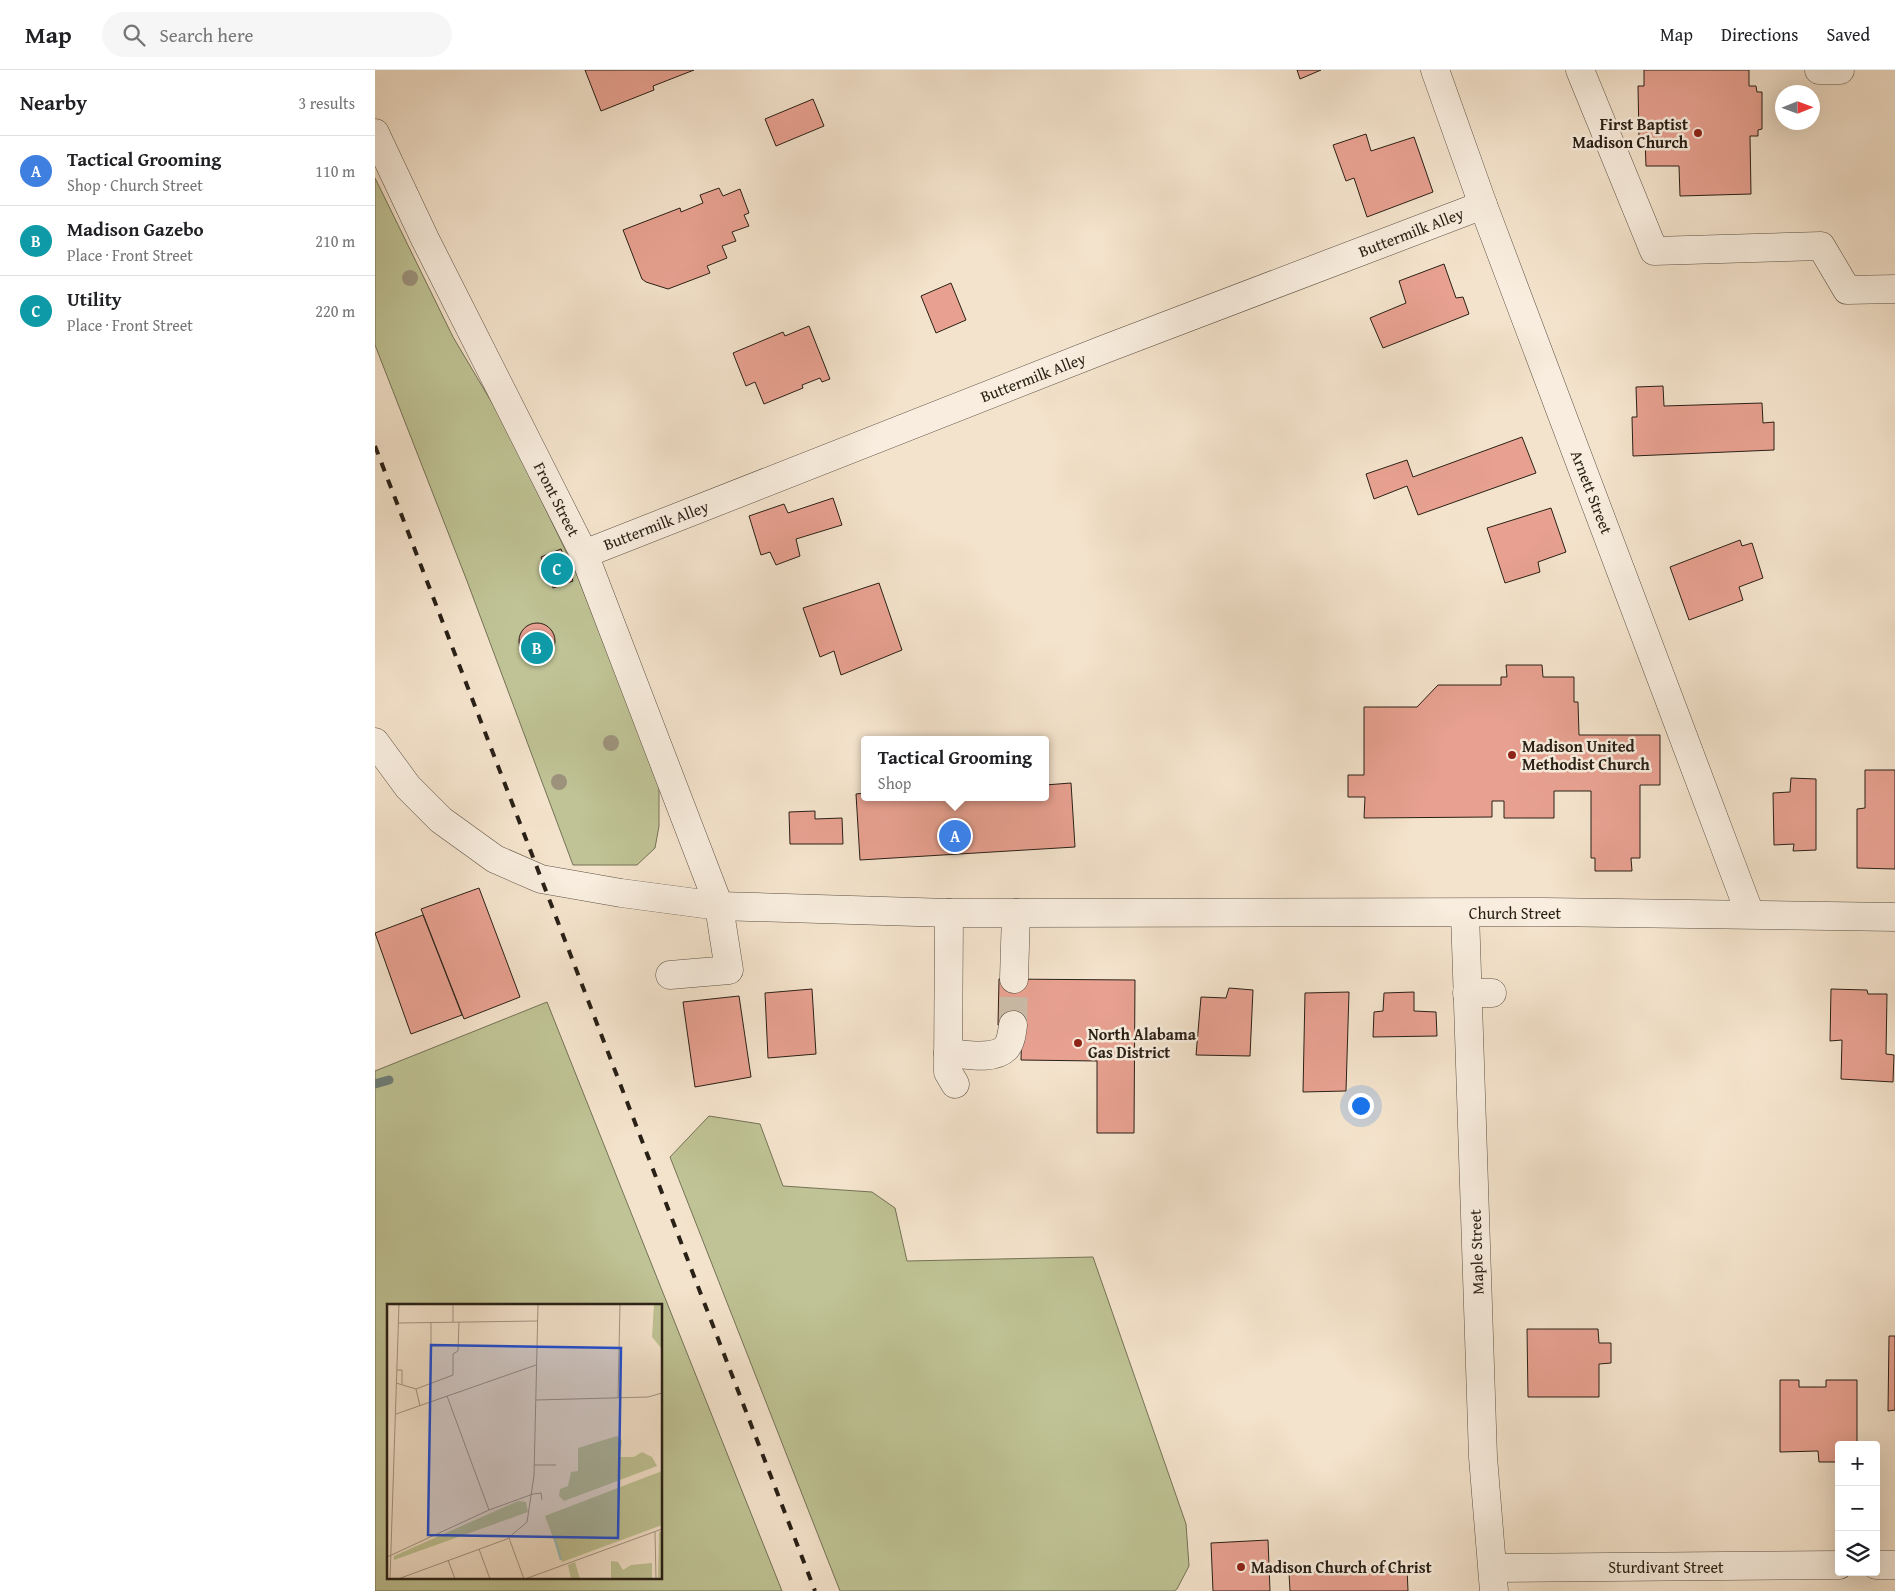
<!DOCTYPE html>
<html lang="en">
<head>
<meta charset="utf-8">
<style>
	:root { --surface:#fff; --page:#f6f6f6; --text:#202124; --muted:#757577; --line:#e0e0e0; --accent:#8f2418 }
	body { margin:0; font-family:"Gentium Book Plus",serif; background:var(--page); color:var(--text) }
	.controls { position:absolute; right:15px; bottom:15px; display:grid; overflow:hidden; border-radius:5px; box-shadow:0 5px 20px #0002 }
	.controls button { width:45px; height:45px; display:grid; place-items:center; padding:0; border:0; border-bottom:1px solid var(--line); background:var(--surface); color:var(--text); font:25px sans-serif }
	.compass { position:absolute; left:1400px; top:15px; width:45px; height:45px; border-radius:50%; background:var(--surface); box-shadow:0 5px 20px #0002; rotate:89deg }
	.you { position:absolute; left:985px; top:1035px; width:18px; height:18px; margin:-12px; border:4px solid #fff; border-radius:50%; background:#1a73e8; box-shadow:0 0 0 8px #1a73e833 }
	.badge { display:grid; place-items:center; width:32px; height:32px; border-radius:50%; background:var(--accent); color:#fff; font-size:16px; font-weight:700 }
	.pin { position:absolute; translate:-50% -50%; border:2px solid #fff; box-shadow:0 1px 5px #0006 }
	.popup { position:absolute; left:486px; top:666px; width:188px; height:65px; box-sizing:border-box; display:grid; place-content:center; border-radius:5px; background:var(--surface); filter:drop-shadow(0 1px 4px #0005); font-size:16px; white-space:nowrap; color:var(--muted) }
	.popup b { font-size:19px; color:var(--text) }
	.popup::after { content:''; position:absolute; left:50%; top:100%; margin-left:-10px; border:10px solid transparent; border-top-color:var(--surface) }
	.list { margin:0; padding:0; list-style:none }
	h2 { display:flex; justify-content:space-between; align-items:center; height:65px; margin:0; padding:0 20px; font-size:21px }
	h2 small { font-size:16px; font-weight:400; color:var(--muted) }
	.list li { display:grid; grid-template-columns:32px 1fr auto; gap:15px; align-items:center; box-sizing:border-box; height:70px; padding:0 20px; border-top:1px solid var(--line) }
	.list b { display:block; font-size:19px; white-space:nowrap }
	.list p { margin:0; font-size:16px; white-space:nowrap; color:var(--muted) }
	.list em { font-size:16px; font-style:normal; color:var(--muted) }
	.icon { flex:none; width:28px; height:28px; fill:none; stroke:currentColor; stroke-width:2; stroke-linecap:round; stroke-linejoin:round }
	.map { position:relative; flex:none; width:1520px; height:1521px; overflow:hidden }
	header { display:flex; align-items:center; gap:30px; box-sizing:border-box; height:70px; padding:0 25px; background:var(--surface); border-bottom:1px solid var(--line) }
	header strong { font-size:24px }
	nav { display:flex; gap:28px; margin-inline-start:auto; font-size:18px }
	.search { width:350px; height:45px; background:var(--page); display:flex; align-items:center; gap:12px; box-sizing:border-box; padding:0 18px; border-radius:28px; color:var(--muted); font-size:19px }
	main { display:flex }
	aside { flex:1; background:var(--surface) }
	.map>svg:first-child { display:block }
	.green { fill:#bfc395; stroke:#747256; fill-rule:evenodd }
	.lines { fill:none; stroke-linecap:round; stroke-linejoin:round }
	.stream { stroke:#6e7f78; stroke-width:9 }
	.building { fill:#e8a191; stroke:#292016 }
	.minor-tunnel { stroke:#cbbca8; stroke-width:28; stroke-dasharray:28 14; stroke-linecap:butt }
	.minor-casing { stroke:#5c5144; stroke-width:29 }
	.minor { stroke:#f8edde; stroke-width:28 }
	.rail { stroke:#292016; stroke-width:4; stroke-dasharray:9 9; stroke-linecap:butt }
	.tree { fill:#9d937d }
	.poi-dot { fill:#8f2418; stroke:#f8edde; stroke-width:2 }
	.labels { text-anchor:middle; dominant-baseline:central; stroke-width:5; stroke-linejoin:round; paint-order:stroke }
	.poi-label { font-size:16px; font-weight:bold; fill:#292016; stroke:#f8edde; text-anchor:start }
	.street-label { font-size:16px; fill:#292016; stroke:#f8edde }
	.inset-river { fill:none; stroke:#9cbeb9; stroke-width:2.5 }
	.inset-road { fill:none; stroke:#a39583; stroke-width:1 }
	.view { fill:#1d4ed8; fill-opacity:0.15; stroke:#1d4ed8; stroke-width:2.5 }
	.inset-edge { fill:none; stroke:#292016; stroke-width:2.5 }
</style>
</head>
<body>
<header>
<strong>Map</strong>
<div class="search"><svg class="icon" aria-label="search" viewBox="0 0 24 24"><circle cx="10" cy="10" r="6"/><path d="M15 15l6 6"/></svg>Search here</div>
<nav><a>Map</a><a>Directions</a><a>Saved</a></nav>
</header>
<main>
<aside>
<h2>Nearby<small>3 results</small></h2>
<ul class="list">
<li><span class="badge" style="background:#3f7fe0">A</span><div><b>Tactical Grooming</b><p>Shop · Church Street</p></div><em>110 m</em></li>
<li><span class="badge" style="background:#0f9aa8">B</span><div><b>Madison Gazebo</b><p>Place · Front Street</p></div><em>210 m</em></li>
<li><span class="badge" style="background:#0f9aa8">C</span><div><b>Utility</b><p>Place · Front Street</p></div><em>220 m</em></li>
</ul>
</aside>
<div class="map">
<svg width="1520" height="1521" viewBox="0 0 1520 1521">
	<rect width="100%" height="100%" fill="#f4e3cc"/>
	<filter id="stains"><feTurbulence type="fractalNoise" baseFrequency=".004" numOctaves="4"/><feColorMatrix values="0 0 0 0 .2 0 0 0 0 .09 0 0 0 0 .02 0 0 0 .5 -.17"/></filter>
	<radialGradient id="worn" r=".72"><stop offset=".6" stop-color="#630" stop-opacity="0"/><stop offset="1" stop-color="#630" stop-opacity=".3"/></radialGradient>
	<g class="green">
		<polygon points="0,108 78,267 129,353 200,500 284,714 284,756 280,778 262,795 198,795 92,511 0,275"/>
		<path d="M172,932L383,1461L407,1521H0V1001ZM14,1235H286V1507H14Z"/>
		<polygon points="334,1046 385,1054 408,1116 497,1122 520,1138 532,1191 718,1187 811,1454 814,1496 802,1519 799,1521 465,1521 295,1087"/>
	</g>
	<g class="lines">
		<polyline class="stream" points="0,1014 14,1010"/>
	</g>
	<g class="building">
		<polygon points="210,0 319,0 278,16 279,20 226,41"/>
		<polygon points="922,0 946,0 925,9"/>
		<polygon points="1269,0 1374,0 1374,16 1381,16 1382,22 1387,22 1387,59 1383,60 1383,66 1375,66 1376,124 1305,126 1304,96 1271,96 1270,69 1264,69 1263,16 1269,16"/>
		<polygon points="438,29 449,56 401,76 390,49"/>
		<polygon points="991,64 996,81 1039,67 1058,122 992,147 979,108 971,111 958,75"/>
		<polygon points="344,118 348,126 365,119 374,143 369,145 374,156 357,162 361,171 347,176 352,188 332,196 335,203 293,219 271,212 267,209 248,160 305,138 306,142 328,133 325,125"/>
		<polygon points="1069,194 1081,228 1088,227 1094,244 1008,278 995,248 1031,233 1024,211"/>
		<polygon points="576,213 591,250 561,263 546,226"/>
		<polygon points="434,256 455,309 447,312 445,308 427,315 428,318 389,334 380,312 371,316 358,283 408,262 410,266"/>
		<polygon points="1288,316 1289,336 1387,333 1388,353 1399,352 1399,380 1258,386 1257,347 1262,347 1261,317"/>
		<polygon points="1147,367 1161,403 1043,445 1032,416 999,429 991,404 1032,390 1038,407"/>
		<polygon points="458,428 467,455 421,469 425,486 401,495 395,482 386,485 374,446 409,434 413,443"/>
		<polygon points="1176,438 1191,482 1163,492 1165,502 1130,513 1112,458"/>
		<polygon points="1365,470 1367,476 1377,473 1388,508 1364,517 1368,530 1314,550 1295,497"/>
		<polygon points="186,479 198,511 178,518 166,487"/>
		<polygon points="504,513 527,580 466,605 459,581 445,587 428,538"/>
		<circle cx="162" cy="571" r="18"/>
		<polygon points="1131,595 1167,595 1168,607 1199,607 1199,632 1203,632 1204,665 1285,665 1285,715 1265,715 1265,788 1256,788 1257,801 1220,801 1220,788 1216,788 1216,721 1179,721 1179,748 1129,748 1129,731 1117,731 1117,747 989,748 990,727 973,727 973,705 989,705 989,637 1042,637 1063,615 1126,615 1126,607 1132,607"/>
		<polygon points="1490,700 1520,700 1520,799 1482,798 1482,739 1490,738"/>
		<polygon points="1416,708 1441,709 1441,780 1418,781 1419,774 1399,775 1398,723 1415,722"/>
		<polygon points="696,713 700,777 485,790 481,724 490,723 490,727 670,727 670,715"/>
		<polygon points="440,741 440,749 467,748 468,774 415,774 414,742"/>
		<polygon points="104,818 145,927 89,949 46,839"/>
		<polygon points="48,845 87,945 36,964 0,863"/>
		<polygon points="624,909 760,910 759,1063 722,1063 722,991 646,990 647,955 623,955"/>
		<polygon points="854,918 878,920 875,986 821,985 826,927 851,928"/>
		<polygon points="437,919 441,984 393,988 390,923"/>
		<polygon points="1456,919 1492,920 1493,924 1512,924 1511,984 1519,985 1518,1012 1466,1009 1467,970 1455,971"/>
		<polygon points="974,922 971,1021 928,1022 930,923"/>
		<polygon points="1039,922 1039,941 1061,942 1062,966 998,967 999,942 1008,941 1009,923"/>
		<polygon points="364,926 376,1007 320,1017 308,932"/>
		<polygon points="1152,1259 1223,1259 1224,1273 1236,1273 1236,1293 1224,1294 1224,1327 1153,1327"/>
		<polygon points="1514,1266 1520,1266 1520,1340 1513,1341"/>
		<polygon points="1405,1310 1424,1310 1424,1317 1451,1317 1451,1310 1482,1310 1482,1375 1464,1375 1464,1392 1444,1392 1443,1381 1405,1382"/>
		<polygon points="893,1470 895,1521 838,1521 836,1473"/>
		<polygon points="1032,1498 1033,1521 915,1521 914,1503"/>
	</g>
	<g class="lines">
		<polyline class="minor-tunnel" points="638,955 639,909"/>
		<g class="minor-casing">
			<g id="minor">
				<polyline points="1060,0 1108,135 1375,844"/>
				<polyline points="1205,0 1279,181 1446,176 1472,220 1520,219"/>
				<polyline points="1444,0 1465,0"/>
				<polyline points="0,63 50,169 209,484 344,836 354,900 295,905"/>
				<polyline points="209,484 730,279 1108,135"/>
				<polyline points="0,672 33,717 66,750 120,789 166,809 246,823 344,836 574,843 1169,842 1520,847"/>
				<polyline points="574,843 573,1002 580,1014"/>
				<polyline points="1090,843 1108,1387 1119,1521"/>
				<polyline points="639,909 641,843"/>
				<polyline points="1092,923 1117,923"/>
				<path d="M573,983C589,984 618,991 631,978C636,972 637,963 638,955"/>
				<polyline points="1501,1495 1520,1495"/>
				<polyline points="1118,1498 1464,1495"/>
			</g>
		</g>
		<use href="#minor" class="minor"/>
		<polyline class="rail" points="0,376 440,1521"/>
	</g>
	<g class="tree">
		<circle cx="35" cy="208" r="8"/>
		<circle cx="236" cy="673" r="8"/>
		<circle cx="184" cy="712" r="8"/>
	</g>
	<g class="poi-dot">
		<circle cx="1323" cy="63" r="5"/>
		<circle cx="1137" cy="685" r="5"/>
		<circle cx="703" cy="973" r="5"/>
		<circle cx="866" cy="1497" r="5"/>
	</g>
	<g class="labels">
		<g class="poi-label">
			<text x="1313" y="54" text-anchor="end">First Baptist<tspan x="1313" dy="18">Madison Church</tspan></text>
			<text x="1147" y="676">Madison United<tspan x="1147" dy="18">Methodist Church</tspan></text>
			<text x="713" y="964">North Alabama<tspan x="713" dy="18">Gas District</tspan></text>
			<text x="876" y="1497">Madison Church of Christ</text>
		</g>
		<g class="street-label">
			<text transform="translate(1036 162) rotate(-21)">Buttermilk Alley</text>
			<text transform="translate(658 307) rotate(-21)">Buttermilk Alley</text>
			<text transform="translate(1217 422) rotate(69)">Arnett Street</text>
			<text transform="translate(182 429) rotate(63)">Front Street</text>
			<text transform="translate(281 455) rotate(-21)">Buttermilk Alley</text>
			<text x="1140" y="843">Church Street</text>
			<text transform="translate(1101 1182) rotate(-92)">Maple Street</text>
			<text x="1291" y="1497">Sturdivant Street</text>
		</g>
	</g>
	<g transform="translate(12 1234)">
		<rect width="275" height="275" fill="#f4e3cc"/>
		<path d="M267,0H275V45L265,33ZM230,132L235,137L233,153H247L255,148L265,153L270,162L177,197L172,192L173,185L181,182L184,168L191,167V144ZM275,167V221L175,258L158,212ZM131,197L139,198L141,208L7,256V252ZM275,227V275H271L272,228ZM224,257L231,258L236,266L244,261L265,259V275H224ZM188,258L193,275H184L181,261Z" fill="#bfc395"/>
		<path class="inset-river" d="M167,232L174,256"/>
		<path class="inset-road" d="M66,0V18M12,19L151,17M44,50V18M10,66H15V80M9,79L29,85L66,71V50L71,47L72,18M29,85L33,102M60,92L102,206M231,94L233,0M149,96L261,93L275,89M9,110L149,61M147,161H169M268,228L269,275M122,234L137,275M92,245L103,275M0,253L102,206L146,190L154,189L155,196M61,256L68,275M3,275L12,0M11,275L120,235L140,218L147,172L151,0M138,275L275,225"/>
		<path class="view" d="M44,41L234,44L231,234L41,231Z"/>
		<rect width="275" height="275" class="inset-edge"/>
	</g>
	<rect width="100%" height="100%" filter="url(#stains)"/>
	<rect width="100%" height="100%" fill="url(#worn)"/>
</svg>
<div class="controls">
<button>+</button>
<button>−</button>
<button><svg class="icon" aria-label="layers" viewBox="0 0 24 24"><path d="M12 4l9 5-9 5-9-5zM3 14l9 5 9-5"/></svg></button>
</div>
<svg class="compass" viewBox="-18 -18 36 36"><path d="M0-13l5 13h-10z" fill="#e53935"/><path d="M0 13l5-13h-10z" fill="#757577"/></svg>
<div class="you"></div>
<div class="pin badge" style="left:580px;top:766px;background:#3f7fe0">A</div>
<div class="popup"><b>Tactical Grooming</b>Shop</div>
<div class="pin badge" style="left:162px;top:578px;background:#0f9aa8">B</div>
<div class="pin badge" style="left:182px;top:499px;background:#0f9aa8">C</div>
</div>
</main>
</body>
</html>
